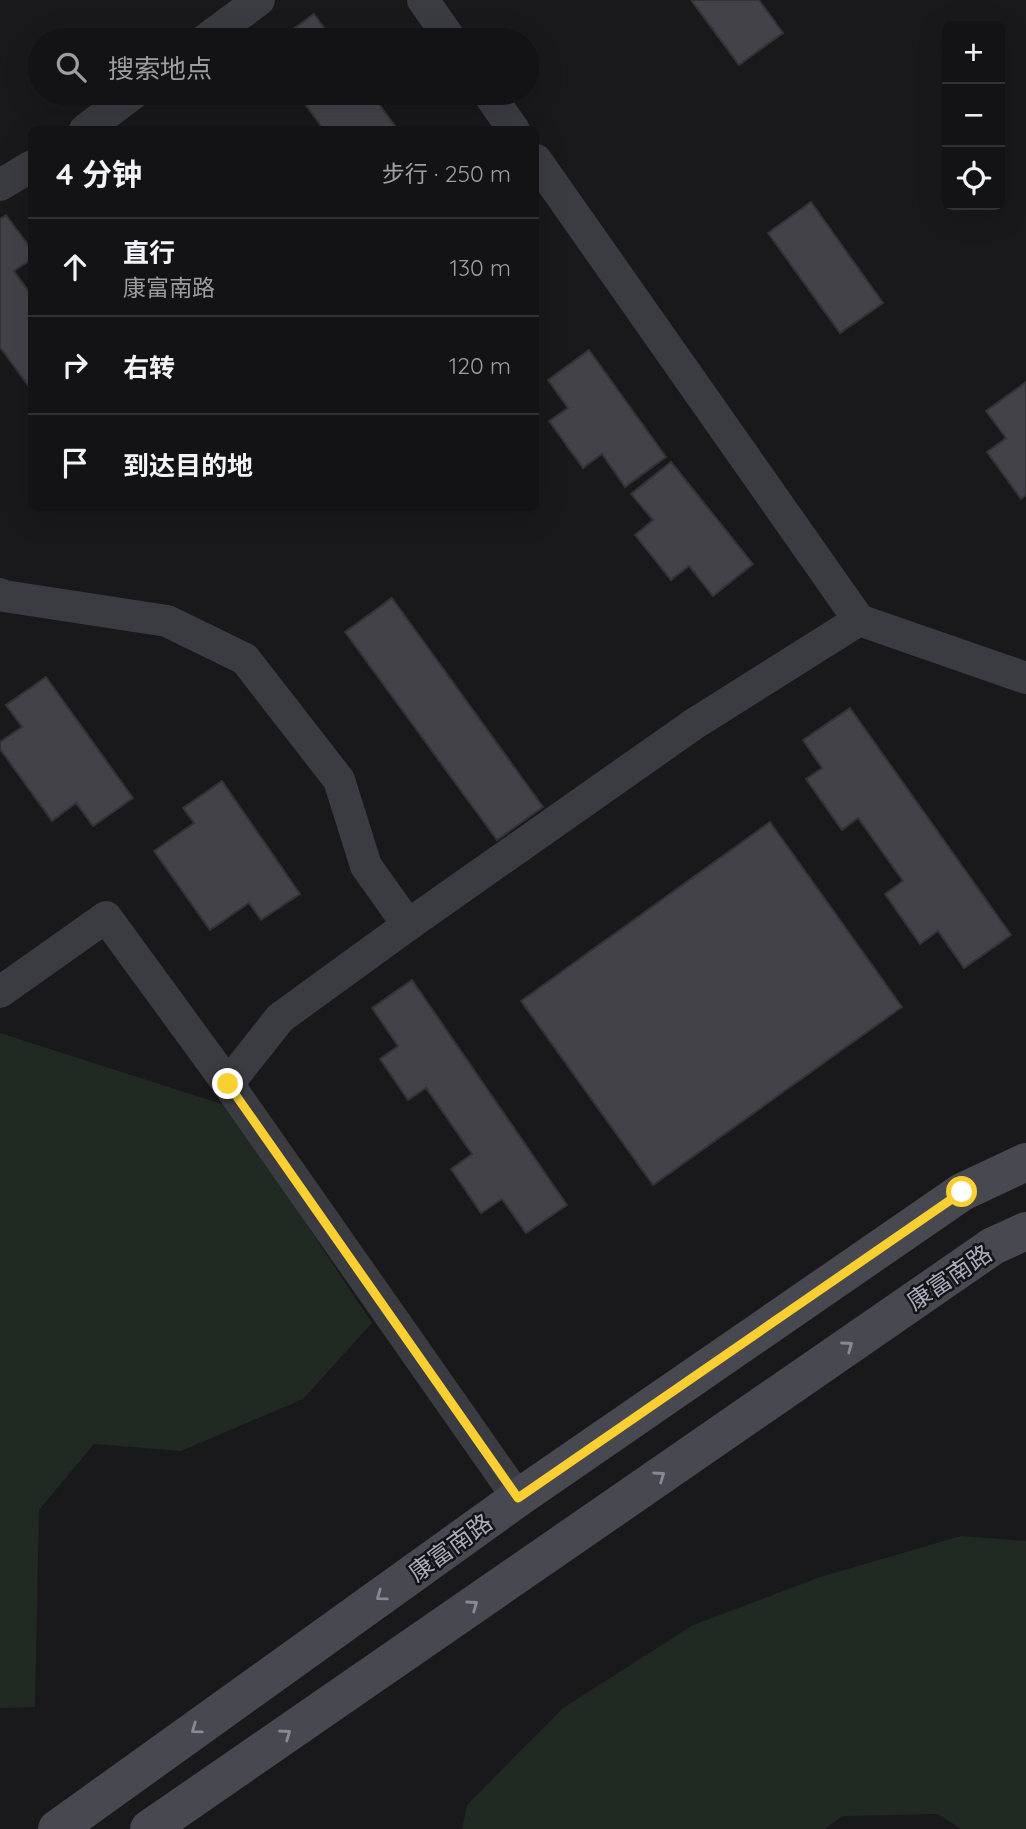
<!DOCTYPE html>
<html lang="zh">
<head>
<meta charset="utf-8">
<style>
	:root { --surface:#131214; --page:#1c1b1d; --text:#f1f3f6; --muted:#9d9ea0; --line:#323234 }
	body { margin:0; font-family:Quicksand,"Noto Sans SC",sans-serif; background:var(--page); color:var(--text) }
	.controls { position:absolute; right:21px; top:21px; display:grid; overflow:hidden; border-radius:10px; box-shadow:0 7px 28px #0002 }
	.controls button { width:63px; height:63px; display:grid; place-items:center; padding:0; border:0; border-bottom:2px solid var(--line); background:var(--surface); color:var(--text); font:35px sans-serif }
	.stop { position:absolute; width:21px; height:21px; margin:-16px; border:5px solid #f9cf32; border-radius:50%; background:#fff }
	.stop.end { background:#f9cf32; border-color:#fff; box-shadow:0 2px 7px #0008 }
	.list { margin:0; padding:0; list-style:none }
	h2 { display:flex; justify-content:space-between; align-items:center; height:91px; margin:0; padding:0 28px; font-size:30px }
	h2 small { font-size:23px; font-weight:400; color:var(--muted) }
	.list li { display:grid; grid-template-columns:46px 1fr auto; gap:21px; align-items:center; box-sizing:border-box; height:98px; padding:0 28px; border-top:2px solid var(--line) }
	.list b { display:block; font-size:26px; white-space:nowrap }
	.list p { margin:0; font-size:23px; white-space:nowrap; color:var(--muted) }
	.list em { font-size:23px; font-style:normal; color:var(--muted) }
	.icon { flex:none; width:38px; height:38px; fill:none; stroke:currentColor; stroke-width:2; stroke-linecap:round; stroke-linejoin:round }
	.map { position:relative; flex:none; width:1026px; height:1829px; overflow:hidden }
	.search { position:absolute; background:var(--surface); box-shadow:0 7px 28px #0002; left:28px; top:28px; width:511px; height:77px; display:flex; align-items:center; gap:18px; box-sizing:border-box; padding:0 24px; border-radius:38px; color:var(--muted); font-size:26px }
	.panel { position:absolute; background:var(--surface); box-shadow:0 7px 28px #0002; left:28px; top:126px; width:511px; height:385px; border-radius:10px }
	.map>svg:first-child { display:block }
	.green { fill:#202922 }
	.building { fill:#434248; stroke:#333237; stroke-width:2 }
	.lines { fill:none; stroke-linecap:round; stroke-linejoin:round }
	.minor { stroke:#3b3b42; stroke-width:32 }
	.secondary { stroke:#474850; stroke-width:38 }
	.oneway { stroke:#878a96 }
	.route { stroke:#f9cf32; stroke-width:9 }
	.labels { text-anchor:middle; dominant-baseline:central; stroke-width:5; stroke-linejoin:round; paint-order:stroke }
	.street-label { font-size:24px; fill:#aaadbb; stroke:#141316 }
</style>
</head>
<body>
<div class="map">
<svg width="1026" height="1829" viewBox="0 0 1026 1829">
	<rect width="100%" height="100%" fill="#19181b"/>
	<g class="green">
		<polygon points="0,1033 228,1106 372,1323 303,1399 181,1451 94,1444 39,1510 35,1707 0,1708"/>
		<polygon points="961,1536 1026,1541 1026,1829 961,1829 938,1814 843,1816 825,1829 462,1829 467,1805 563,1708 693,1625 820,1577"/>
	</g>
	<g class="building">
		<polygon points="691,0 759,0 783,33 739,65"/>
		<polygon points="314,14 333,40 278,40"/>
		<polygon points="297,93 371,93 398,130 324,130"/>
		<polygon points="811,202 883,303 840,333 768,233"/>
		<polygon points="6,215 32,250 32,259 14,271 32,296 32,391 0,347 0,219"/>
		<polygon points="589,350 666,457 625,487 602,454 583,468 549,421 568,408 548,380"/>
		<polygon points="1026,382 1026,495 1021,499 987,452 1006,438 986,411"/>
		<polygon points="671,462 753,564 713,596 689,566 671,580 635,535 653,520 631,494"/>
		<polygon points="392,598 543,807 497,840 345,632"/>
		<polygon points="46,677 133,798 93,826 76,803 52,821 0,749 0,742 22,727 6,705"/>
		<polygon points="850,708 1011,935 964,968 938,931 920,944 885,894 903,881 858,818 842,830 806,779 822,768 803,740"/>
		<polygon points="222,781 300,894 261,920 249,903 210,930 154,851 194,823 183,808"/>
		<polygon points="770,822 902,1007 653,1185 521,1001"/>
		<polygon points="412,980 567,1205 526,1233 502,1199 481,1213 451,1169 472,1154 426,1088 408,1100 380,1059 398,1046 372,1008"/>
	</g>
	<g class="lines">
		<g class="minor">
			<polyline points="423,0 451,40"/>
			<polyline points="205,40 259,0"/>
			<polyline points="488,93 514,130"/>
			<polyline points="85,130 134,93"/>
			<polyline points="536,160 859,620"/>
			<polyline points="0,185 32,166"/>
			<polyline points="0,594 4,596 167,621 245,659 339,780 366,866 408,925"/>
			<polyline points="0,992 106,917 228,1084"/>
			<polyline points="518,1498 228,1084 280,1018 408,925 694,724 859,620 1026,678"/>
		</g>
		<g class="secondary">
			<polyline points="57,1829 518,1498 962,1192 1026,1162"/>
			<polyline points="149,1829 993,1246 1026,1231"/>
		</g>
	</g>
	<defs><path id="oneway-chevron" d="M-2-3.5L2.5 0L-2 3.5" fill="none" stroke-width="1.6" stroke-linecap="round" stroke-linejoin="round" transform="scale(1.75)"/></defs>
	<g class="oneway">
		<use href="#oneway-chevron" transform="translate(848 1346) rotate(-35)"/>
		<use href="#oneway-chevron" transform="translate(660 1476) rotate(-35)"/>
		<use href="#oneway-chevron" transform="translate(381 1596) rotate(144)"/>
		<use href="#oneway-chevron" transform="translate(473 1605) rotate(-35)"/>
		<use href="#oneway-chevron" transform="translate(196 1729) rotate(144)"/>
		<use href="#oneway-chevron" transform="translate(286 1734) rotate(-35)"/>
	</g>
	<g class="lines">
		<polyline class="route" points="228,1084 518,1498 962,1192"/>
	</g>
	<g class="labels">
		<g class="street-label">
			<text transform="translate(949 1277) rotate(-34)">康富南路</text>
			<text transform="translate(450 1547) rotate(-36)">康富南路</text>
		</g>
	</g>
</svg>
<div class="controls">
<button>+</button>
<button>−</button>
<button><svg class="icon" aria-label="locate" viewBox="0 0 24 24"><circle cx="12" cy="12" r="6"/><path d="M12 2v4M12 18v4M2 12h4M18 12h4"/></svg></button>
</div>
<div class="stop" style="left:962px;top:1192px"></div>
<div class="stop end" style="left:228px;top:1084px"></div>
<div class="search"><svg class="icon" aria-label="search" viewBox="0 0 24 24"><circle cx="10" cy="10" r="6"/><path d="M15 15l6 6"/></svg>搜索地点</div>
<section class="panel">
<h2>4 分钟<small>步行 · 250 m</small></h2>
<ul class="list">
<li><svg class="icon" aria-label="ahead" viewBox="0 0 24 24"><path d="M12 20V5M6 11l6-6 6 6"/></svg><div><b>直行</b><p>康富南路</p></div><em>130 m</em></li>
<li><svg class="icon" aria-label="right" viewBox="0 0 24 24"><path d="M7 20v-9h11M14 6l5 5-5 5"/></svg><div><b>右转</b></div><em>120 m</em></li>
<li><svg class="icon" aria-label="arrive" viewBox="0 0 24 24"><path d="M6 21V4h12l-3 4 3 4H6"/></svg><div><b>到达目的地</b></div></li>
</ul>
</section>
</div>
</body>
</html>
